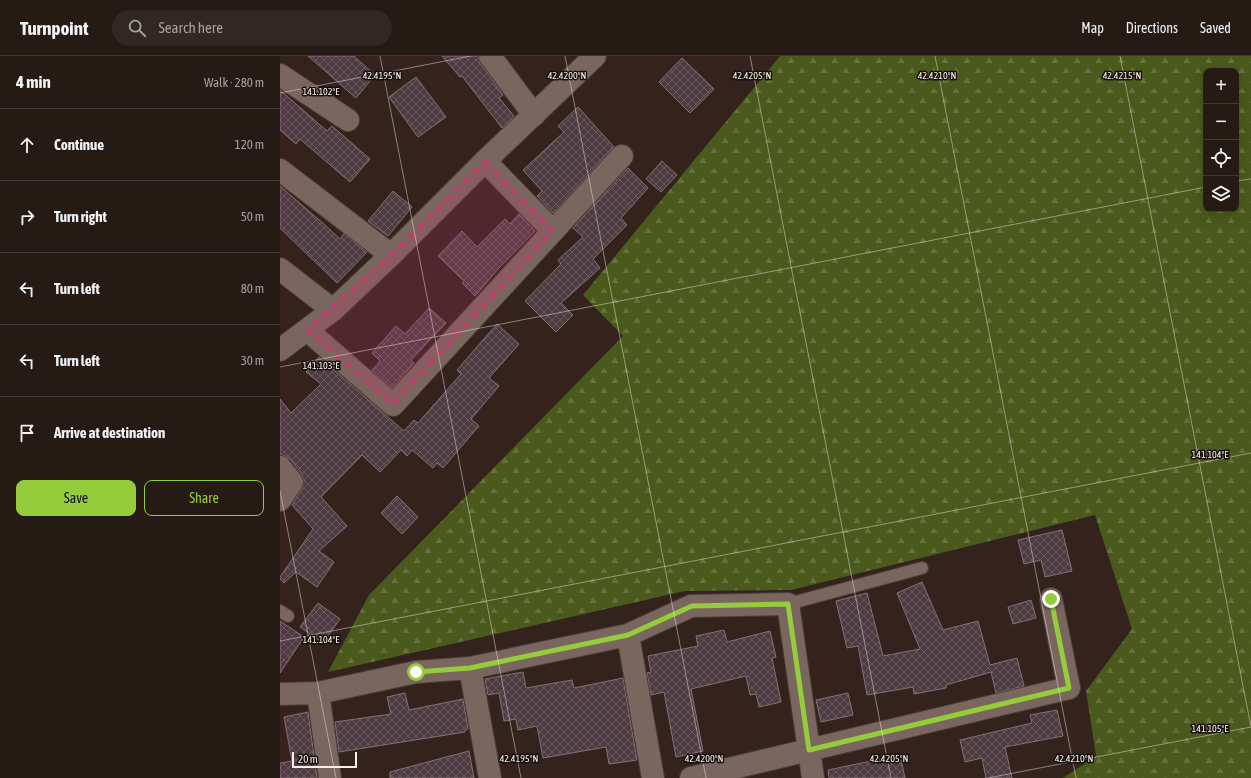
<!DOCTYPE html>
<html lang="en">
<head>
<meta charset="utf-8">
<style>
	:root { --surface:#261a15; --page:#322722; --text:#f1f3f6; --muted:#a4a1a0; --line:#423834; --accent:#95cc3b }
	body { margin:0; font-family:"Asap Condensed",sans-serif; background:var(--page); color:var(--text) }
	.controls { position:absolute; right:12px; top:12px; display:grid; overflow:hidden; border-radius:8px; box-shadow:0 4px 16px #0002 }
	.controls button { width:36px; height:36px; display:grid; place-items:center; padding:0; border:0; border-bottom:1px solid var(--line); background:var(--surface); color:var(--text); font:20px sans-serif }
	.scale { position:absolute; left:12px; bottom:10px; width:65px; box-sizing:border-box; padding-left:4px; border:2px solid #faefea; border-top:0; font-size:11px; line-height:14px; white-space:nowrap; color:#faefea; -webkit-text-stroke:3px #160f0b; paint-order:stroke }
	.stop { position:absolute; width:12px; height:12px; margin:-9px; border:3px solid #95cc3b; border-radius:50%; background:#fff }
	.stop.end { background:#95cc3b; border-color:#fff; box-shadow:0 1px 4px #0008 }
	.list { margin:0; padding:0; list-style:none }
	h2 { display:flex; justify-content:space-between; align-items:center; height:52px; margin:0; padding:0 16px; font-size:17px }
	h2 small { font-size:13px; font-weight:400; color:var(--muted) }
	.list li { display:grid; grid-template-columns:26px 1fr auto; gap:12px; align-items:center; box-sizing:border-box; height:72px; padding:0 16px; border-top:1px solid var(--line) }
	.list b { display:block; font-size:15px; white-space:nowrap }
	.list em { font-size:13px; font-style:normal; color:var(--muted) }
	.actions { display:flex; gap:8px; padding:12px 16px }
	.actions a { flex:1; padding:9px 0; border:1px solid var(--accent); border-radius:8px; text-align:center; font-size:14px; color:var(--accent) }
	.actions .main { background:var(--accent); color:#111 }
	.icon { flex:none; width:22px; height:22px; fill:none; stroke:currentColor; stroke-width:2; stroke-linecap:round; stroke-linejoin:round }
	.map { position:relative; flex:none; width:971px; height:722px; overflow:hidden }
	header { display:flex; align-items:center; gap:24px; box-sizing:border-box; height:56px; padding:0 20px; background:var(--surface); border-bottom:1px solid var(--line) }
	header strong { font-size:19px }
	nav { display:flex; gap:22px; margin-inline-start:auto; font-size:14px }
	.search { width:280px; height:36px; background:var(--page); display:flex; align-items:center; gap:10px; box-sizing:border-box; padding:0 14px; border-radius:22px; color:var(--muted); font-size:15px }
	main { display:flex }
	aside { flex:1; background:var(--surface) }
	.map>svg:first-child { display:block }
	.forest { fill:url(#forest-firs); fill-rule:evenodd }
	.building { fill:url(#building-cross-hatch); stroke:#847077 }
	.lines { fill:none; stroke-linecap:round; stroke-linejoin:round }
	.service-casing { stroke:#4b3e38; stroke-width:14 }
	.minor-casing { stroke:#4b3e38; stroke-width:24 }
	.service { stroke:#79665e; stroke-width:12 }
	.minor { stroke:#79665e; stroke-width:22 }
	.route { stroke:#95cc3b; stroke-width:5 }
	.marked { fill:#ca3870; fill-opacity:0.2; stroke:#ca3870; stroke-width:3; stroke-dasharray:8 5; stroke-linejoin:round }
	.ticks { fill:none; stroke:#faefea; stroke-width:1; stroke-opacity:0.45 }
	.ticks-label { font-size:10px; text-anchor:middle; fill:#faefea; stroke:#160f0b; stroke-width:3; stroke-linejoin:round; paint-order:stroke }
</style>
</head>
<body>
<header>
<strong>Turnpoint</strong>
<div class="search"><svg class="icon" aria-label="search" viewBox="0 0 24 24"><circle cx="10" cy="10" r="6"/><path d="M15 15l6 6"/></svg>Search here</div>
<nav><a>Map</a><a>Directions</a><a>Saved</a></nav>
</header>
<main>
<aside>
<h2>4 min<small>Walk · 280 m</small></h2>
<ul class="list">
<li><svg class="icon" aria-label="ahead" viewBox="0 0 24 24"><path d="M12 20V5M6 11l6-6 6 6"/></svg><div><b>Continue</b></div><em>120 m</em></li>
<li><svg class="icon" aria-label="right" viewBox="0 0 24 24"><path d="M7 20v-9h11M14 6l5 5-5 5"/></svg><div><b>Turn right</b></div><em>50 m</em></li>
<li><svg class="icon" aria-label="left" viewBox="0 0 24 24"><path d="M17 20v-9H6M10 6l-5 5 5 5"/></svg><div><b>Turn left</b></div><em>80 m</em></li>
<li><svg class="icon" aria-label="left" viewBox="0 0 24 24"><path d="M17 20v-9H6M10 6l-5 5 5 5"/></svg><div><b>Turn left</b></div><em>30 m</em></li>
<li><svg class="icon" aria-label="arrive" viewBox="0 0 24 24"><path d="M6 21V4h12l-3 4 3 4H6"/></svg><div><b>Arrive at destination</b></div></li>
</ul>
<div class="actions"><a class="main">Save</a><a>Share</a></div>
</aside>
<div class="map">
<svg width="971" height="722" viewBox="0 0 971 722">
	<defs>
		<pattern id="forest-firs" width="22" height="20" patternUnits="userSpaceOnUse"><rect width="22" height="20" fill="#4a591c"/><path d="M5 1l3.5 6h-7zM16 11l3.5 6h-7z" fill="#65713d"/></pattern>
		<pattern id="building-cross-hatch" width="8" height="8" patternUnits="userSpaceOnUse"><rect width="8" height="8" fill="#4d3b41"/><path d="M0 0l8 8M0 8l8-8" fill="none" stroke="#68585d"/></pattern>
	</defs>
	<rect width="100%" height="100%" fill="#33231c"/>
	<path class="forest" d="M500,0H971V722H783L816,700L806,635L852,573L815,459L511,534L405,535L48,616L89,539L343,280L303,239ZM926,15H956V153H926Z"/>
	<g class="building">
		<polygon points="28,0 74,0 95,19 76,42"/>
		<polygon points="162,0 198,0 200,7 223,39 219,42 234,60 222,72 182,20 180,21"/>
		<polygon points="402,2 434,33 410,57 379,26"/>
		<polygon points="136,21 166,61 138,81 109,41"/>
		<polygon points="0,34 47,75 52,70 90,103 70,126 20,83 16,88 0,74"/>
		<polygon points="298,51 334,91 273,157 257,140 262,135 243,114 284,76 278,70"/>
		<polygon points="382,105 397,119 381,136 366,123"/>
		<polygon points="348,112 368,132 341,162 347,169 313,203 320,212 281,247 293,259 276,276 245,245 281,208 278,204 303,181 293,172"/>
		<polygon points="0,130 46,170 60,183 64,178 87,196 57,227 0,172"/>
		<polygon points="113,135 132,151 108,180 88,165"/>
		<polygon points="239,158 255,175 217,214 195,240 182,227 184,225 158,200 182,175 197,191 225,163 230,168"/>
		<polygon points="149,252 166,267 131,304 134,307 112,332 92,314 100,305 92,297 116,270 125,278"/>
		<polygon points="217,268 239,288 209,322 219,330 191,363 199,370 163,412 157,407 153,412 132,394 127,400 121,394 100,416 82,399 41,441 67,470 39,495 54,506 37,531 16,516 4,527 0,523 0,521 33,473 12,449 22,433 24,425 22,418 10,403 5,400 0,399 0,343 11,357 41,328 26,316 39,301 124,375 134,364 138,367 181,318 177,314"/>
		<polygon points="117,440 138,461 122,478 101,457"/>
		<polygon points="782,474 792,515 765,521 761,504 744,508 738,484"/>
		<polygon points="642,526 663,574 698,565 710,609 737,602 744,630 716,637 711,616 666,629 666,632 634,638 633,631 587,639 578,590 567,592 556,545 587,537 603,600 640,593 617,537"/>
		<polygon points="751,544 756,562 733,568 728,551"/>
		<polygon points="38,547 60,563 43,587 20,571"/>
		<polygon points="0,565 24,581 0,617"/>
		<polygon points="444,574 447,586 490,575 496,601 492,602 501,646 479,651 476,638 470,639 466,620 411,633 423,695 396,701 384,636 371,639 367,617 371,616 368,600 418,590 416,580"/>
		<polygon points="243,616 246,632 292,624 294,632 343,622 357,704 329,708 326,691 263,702 257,670 238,674 236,663 224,665 219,637 208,639 205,623"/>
		<polygon points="125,637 129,654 183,643 188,673 185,674 185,676 59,696 55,666 111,658 107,641"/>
		<polygon points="568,637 573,659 541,666 536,644"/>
		<polygon points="777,654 783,680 725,691 732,722 706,722 702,702 685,706 680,684 752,667 750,659"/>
		<polygon points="28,656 37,722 0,722 0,707 12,705 4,661"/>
		<polygon points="189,695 194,722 110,722 110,716"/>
		<polygon points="620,699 625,722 549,722 548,714"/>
	</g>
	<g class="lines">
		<g class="service-casing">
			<g id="service">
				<polyline points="508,548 642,512"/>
				<polyline points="0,555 8,560"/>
			</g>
		</g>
		<g class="minor-casing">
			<g id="minor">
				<polyline points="210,0 254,59"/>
				<polyline points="0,19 68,64"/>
				<polyline points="205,105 273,175"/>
				<polyline points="0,114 111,199"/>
				<polyline points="0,213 53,254"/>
				<polyline points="27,274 113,349 342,100"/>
				<polyline points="0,294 53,254 111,199 205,105 315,0"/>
				<polyline points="0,411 12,426 0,444"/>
				<polyline points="348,579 373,722"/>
				<polyline points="190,612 210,722"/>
				<polyline points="38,637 50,722"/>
				<polyline points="0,638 38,637 136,616 190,612 348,579 411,550 508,548 533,722"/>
				<polyline points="411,722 789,632 771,543"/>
			</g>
		</g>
		<use href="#service" class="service"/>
		<use href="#minor" class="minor"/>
	</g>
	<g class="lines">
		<polyline class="route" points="136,616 190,612 348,579 412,550 508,548 529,694 789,632 771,543"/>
	</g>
	<path class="marked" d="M205,105L273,175L113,349L27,274L111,199Z"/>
	<path class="ticks" d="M100,0L241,722M285,0L426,722M470,0L611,722M655,0L796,722M840,0L971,671M0,37L191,0M956,125L971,123M0,311L926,131M0,435L56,722M0,585L971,397M708,722L971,671"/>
	<g class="ticks-label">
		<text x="102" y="23">42.4195°N</text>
		<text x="287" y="23">42.4200°N</text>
		<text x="472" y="23">42.4205°N</text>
		<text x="657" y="23">42.4210°N</text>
		<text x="842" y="23">42.4215°N</text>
		<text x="41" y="39">141.102°E</text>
		<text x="41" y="313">141.103°E</text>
		<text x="930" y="402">141.104°E</text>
		<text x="41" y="587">141.104°E</text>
		<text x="930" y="676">141.105°E</text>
		<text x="239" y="706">42.4195°N</text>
		<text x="424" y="706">42.4200°N</text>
		<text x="609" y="706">42.4205°N</text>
		<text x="794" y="706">42.4210°N</text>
	</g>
</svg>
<div class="controls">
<button>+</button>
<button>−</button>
<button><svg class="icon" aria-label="locate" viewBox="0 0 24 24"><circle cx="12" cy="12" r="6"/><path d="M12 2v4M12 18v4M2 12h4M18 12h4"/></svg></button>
<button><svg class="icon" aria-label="layers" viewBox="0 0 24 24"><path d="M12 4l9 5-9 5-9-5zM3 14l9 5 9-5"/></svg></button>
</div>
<div class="scale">20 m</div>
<div class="stop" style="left:136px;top:616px"></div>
<div class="stop end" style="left:771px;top:543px"></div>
</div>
</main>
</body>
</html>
